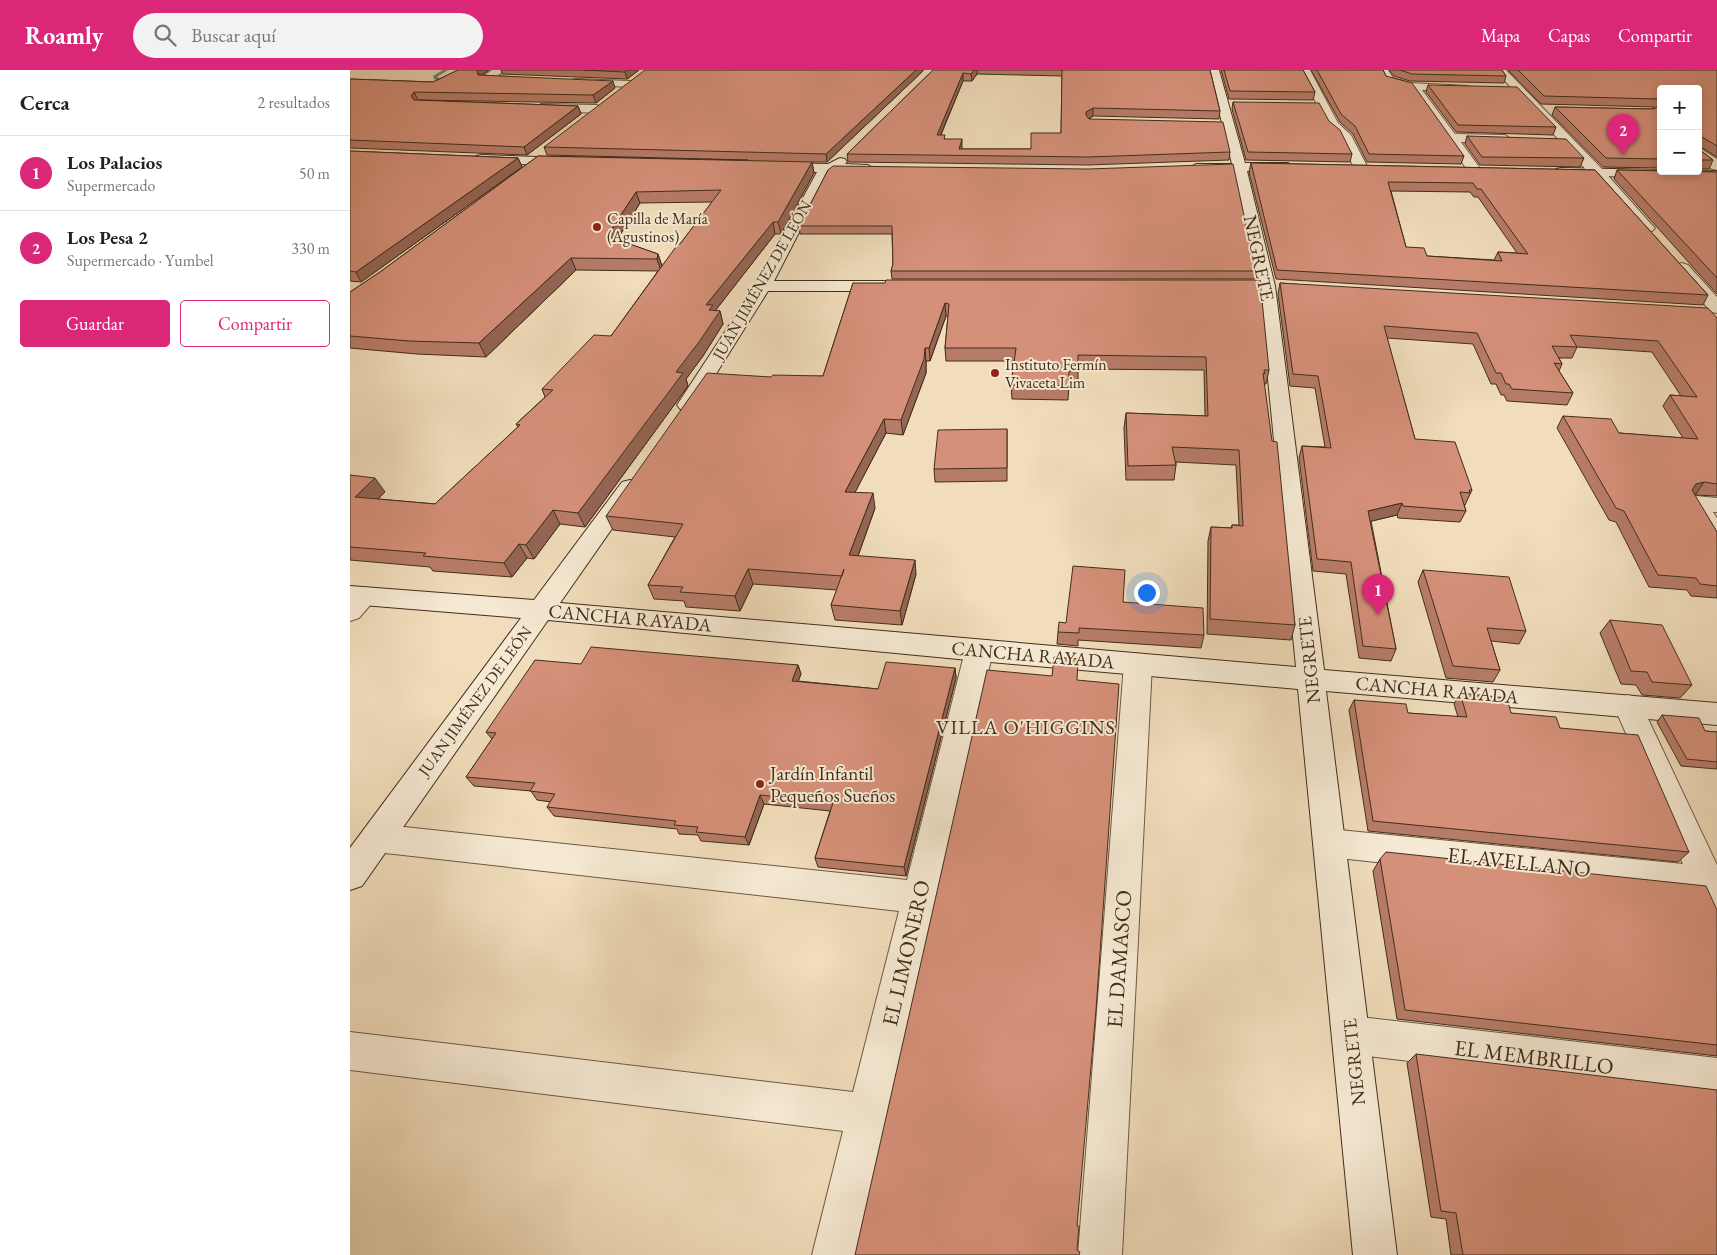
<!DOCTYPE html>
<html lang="es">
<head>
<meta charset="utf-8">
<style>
	:root { --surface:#fff; --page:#f2f2f2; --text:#222; --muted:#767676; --line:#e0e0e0; --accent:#db2777 }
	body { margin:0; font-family:"EB Garamond",serif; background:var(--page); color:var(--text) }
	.controls { position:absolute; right:15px; top:15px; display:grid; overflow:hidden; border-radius:5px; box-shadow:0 2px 8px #0003 }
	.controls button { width:45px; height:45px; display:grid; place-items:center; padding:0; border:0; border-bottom:1px solid var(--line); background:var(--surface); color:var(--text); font:25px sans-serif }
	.you { position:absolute; left:796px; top:522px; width:18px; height:18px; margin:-12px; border:4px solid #fff; border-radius:50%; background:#1a73e8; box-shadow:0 0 0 8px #1a73e833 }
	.badge { display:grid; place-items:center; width:32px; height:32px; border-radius:50%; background:var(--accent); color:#fff; font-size:16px; font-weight:700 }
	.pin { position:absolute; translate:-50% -41px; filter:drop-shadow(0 1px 2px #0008) }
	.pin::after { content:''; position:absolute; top:26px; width:18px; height:15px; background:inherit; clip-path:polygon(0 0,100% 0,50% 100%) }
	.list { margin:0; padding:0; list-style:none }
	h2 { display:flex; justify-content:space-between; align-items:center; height:65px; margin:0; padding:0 20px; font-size:21px }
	h2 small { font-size:16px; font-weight:400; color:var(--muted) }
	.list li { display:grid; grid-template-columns:32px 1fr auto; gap:15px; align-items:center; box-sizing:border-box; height:75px; padding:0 20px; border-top:1px solid var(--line) }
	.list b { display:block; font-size:19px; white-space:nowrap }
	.list p { margin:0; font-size:16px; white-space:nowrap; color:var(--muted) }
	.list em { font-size:16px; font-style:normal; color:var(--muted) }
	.actions { display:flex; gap:10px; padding:15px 20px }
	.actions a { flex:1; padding:11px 0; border:1px solid var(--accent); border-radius:5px; text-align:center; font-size:18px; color:var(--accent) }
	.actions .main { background:var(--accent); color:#fff }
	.icon { flex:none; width:28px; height:28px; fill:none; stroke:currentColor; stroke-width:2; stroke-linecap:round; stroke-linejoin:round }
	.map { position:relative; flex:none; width:1367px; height:1185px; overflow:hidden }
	header { display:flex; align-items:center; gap:30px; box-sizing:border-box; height:70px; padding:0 25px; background:var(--accent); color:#fff }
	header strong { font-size:24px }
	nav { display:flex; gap:28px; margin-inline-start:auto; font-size:18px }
	.search { width:350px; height:45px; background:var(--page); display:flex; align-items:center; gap:12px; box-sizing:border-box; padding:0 18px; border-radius:28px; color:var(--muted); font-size:19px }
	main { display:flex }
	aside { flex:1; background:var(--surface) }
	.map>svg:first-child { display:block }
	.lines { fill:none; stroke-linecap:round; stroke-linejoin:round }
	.stream { fill:#778373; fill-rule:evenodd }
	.street-casing { stroke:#6d5943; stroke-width:2 }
	.secondary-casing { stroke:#412d1b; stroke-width:2 }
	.street { fill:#f6e9d3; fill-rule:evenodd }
	.secondary { fill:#f6e9d3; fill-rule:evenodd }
	.wall { fill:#b77c68; stroke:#412d1b; fill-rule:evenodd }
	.shaded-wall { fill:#956555; stroke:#412d1b }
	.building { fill:#d59079; stroke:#412d1b; fill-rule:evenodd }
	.poi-dot { fill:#8f2418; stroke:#f6e9d3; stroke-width:2 }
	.labels { text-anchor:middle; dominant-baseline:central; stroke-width:4; stroke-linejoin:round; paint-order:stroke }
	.far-poi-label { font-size:16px; fill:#412d1b; stroke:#f6e9d3; text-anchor:start }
	.far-street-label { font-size:16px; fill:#412d1b; stroke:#f6e9d3 }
	.street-label { font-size:19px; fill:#412d1b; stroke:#f6e9d3 }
	.poi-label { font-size:19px; fill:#412d1b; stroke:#f6e9d3; text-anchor:start }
	.neighbourhood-label { font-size:20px; letter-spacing:1px; fill:#412d1b; stroke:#f6e9d3 }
	.near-street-label { font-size:22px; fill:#412d1b; stroke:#f6e9d3 }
</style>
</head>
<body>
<header>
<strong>Roamly</strong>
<div class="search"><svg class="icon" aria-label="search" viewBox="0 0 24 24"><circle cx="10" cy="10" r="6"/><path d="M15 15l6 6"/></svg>Buscar aquí</div>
<nav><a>Mapa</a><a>Capas</a><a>Compartir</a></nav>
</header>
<main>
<aside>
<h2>Cerca<small>2 resultados</small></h2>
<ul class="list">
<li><span class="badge">1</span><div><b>Los Palacios</b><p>Supermercado</p></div><em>50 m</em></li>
<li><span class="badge">2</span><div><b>Los Pesa 2</b><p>Supermercado · Yumbel</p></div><em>330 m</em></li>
</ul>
<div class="actions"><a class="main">Guardar</a><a>Compartir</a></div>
</aside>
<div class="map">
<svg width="1367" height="1185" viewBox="0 0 1367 1185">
	<rect width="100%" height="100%" fill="#f1ddbb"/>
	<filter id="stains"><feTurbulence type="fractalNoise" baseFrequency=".004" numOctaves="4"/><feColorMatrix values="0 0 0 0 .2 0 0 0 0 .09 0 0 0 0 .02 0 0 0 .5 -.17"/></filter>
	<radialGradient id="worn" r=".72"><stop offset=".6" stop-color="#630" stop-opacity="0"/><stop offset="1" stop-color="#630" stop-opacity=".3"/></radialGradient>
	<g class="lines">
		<polygon class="stream" points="93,0 98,0 87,7 96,12 90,17 88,17 91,12 84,9 83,6"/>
		<g class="street-casing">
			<g id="street">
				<polygon points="142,0 155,0 147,6 167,8 172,11 167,14 133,11 131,8"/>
				<polygon points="950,0 960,0 988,53 1001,65 1018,98 1016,101 1011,102 1004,98 990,67 977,55"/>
				<polygon points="1028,0 1038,0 1043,8 1060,13 1118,16 1120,18 1118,20 1114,21 1072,20 1105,64 1155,65 1161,69 1155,73 1111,72 1132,101 1125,105 1120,104 1061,19 1035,12"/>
				<polygon points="1145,0 1156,0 1253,100 1302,155 1305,158 1302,161 1292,161"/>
				<polygon points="225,9 280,11 286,14 280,17 221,14 219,12"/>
				<polygon points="191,34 247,35 253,39 247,43 187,40 185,38"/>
				<polygon points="1348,77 1367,89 1367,100 1362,99 1348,88"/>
				<polygon points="1332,193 1338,195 1367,227 1367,243 1361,242 1324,198 1326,195"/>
				<polygon points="1346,426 1367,428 1367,442 1363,442 1367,448 1367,476 1359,473 1335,433 1338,428"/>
				<polygon points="15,517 24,520 28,526 9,548 0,551 0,526 6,520"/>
				<polygon points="629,571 639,574 643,581 506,1185 462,1185 493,1061 0,1000 0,962 503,1022 549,841 26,782 15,778 10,768 15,758 26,754 557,810 615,581 619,574"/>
				<polygon points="788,584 798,587 802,594 772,1185 728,1185 774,594 778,587"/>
				<polygon points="1278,625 1288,628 1292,636 1367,795 1367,848 1355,843 1347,826 979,787 967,783 963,773 967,763 979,759 1333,794 1264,636 1268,628"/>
				<polygon points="1001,946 1367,988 1367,1028 1001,984 988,978 982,965 988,952"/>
			</g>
		</g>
		<g class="secondary-casing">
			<g id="secondary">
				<polygon points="859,0 869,0 895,93 938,93 945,97 938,101 897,101 925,216 974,600 1367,633 1367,655 976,621 1047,1185 1003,1185 948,619 629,591 198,550 12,816 0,820 0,778 171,548 0,534 0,516 184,530 272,412 280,410 288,412 291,417 210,533 946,597 909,216 884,102 846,102 839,98 846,94 882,94"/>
				<polygon points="131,85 218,88 225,92 218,96 126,92 124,89 126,86"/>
				<path d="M490,88L495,89L497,92L495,94L518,95L525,99C516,109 491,97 478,106L424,211H539L545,212L547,216L545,220L539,221H418L344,339L337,341L330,339L327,335L405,216L467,102L426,101L419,97L426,93L478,94Z"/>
				<polygon points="1211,98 1367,101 1367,109 1206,105 1204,102 1206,99"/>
			</g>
		</g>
		<use href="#street" class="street"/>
		<use href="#secondary" class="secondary"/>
	</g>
	<g class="wall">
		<polygon points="108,0 139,0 132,5 265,18 246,33 69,30 228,36 231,44 177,85 0,78 0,9 83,12"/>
		<polygon points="151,0 289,0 277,9 152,4"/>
		<path d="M574,0L477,92H462L464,103L431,164H425L365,241H370L373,254L353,286L336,309L338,316L235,457L210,454L184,489L177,488L162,507L83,501L80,497L0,490V405L35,422L28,429L85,434L168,357L166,354L195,327L192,319L261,266L308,201L226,200L136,287L67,284L0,278V222L30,202L188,86L398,90L197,85L194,77ZM362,132L330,174L312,196L308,184L267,170L290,133Z"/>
		<path d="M583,0H860L870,41L869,49L743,46L739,49L880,82L879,90L738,95L498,92L497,84ZM627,4L712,6L711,63L681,79H612L595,69L591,65L613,11H622Z"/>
		<polygon points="871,0 953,0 965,22 963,30 879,29"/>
		<polygon points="961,0 1033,0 1036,6 1114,86 1111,94 1017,92 1003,64 990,52"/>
		<polygon points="1039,0 1152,0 1156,6 1154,13 1060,11 1044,6"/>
		<polygon points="1158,0 1367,0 1367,87 1351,77 1350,80 1363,90 1359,99 1348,99 1348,19 1311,19 1311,98 1253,97 1202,45 1205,37 1302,39 1304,38 1304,37 1191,34"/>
		<polygon points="1078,15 1206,57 1203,65 1106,62 1076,22"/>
		<polygon points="883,32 979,51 1002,84 1000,92 896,90 882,39"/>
		<polygon points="1117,66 1234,88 1230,97 1130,95 1115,74"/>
		<polygon points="0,81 168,88 172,97 11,212 0,211"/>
		<path d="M901,93L1245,100L1358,225L1353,235L926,209L899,102ZM1041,121L1120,122L1124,127H1128L1167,183L1148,182L1144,190L1077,186L1056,177Z"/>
		<polygon points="478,100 906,201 905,209 542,209 541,201 543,194 542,164 450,164 449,156"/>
		<polygon points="1267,100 1367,102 1367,224 1264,109"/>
		<polygon points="503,213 919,300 916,314 914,314 945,555 941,570 857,564 858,471 861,457 881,458 882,455 889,455 886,395 826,392 826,395 824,410 776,410 774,358 776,343 855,346 854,300 728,299 728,315 719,315 718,330 662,329 661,315 664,291 596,291 595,278 598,247 596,246 580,291 576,291 576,303 553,365 536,363 505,422 525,438 508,486 566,504 552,555 485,550 481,535 487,520 403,514 390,541 336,537 334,531 304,529 298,515 325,467 263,460 256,446 421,307 473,306"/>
		<polygon points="930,213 1367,248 1367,426 1344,425 1367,462 1367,528 1341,526 1337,520 1299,517 1266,452 1259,450 1207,358 1213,346 1269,363 1333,368 1313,336 1320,325 1331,326 1302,282 1227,277 1222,288 1209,288 1212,294 1209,301 1223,323 1217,335 1157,331 1154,325 1151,325 1146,314 1141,314 1123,274 1037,268 1065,369 1122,420 1115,435 1114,434 1116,441 1110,452 1048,448 1047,445 1021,451 1046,579 1041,591 1009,588 996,504 963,501 949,388 952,376 975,377 965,318 940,316 928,224"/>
		<polygon points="657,359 657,411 585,412 584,399"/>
		<polygon points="1073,500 1176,561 1169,574 1141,571 1150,600 1143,612 1096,608 1068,512"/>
		<polygon points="773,532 854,565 851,578 728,570 728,576 707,574 708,562 716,553"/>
		<polygon points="1260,550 1342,615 1330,628 1292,625 1286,615 1271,614 1250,563"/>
		<polygon points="231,594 448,595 451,604 448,611 528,619 605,598 606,608 556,806 468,797 465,788 480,741 414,734 399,775 351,771 348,765 329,764 327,759 204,746 197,737 201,732 187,730 181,721 124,716 116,707 142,669 136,662"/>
		<polygon points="1110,623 1161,643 1210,658 1339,782 1328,792 1018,761 999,640 1004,630 1058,643 1108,647 1104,634"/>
		<polygon points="1312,645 1355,661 1367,662 1367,699 1331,696 1307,652"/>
		<polygon points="1030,789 1367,840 1367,986 1047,949 1023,801"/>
		<polygon points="1066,984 1367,1185 1101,1185 1096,1149 1081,1147 1057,993"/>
	</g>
	<g class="shaded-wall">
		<polygon points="127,0 139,0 130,6 131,12"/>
		<polygon points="277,0 289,0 277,9 275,2"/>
		<polygon points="566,0 574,0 477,92 476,84"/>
		<polygon points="624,0 627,0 627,4 622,11 621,4"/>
		<polygon points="613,3 613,11 587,73 587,65"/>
		<polygon points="263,11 265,18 246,33 243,25"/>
		<polygon points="64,22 68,30 64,34 61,26"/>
		<polygon points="228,36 231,44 177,85 174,77"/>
		<polygon points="743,38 743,46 736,50 735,53 736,42"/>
		<polygon points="612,69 612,78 610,85 609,79"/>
		<polygon points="168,88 172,97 11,212 6,202"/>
		<polygon points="462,92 464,103 431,164 428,152"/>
		<polygon points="286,122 290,133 261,179 257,166"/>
		<polygon points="423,152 425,164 365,241 370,241 373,254 353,286 336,309 338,316 235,457 228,443 356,235"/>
		<polygon points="308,184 312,196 311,201 307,189"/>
		<polygon points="221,188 226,200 136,287 129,273"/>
		<polygon points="595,233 596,246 580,291 579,278"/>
		<polygon points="575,278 576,291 576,303 553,365 551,350"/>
		<polygon points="534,349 536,363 498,436 495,422"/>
		<polygon points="25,408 35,422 15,441 5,427"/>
		<polygon points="1354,412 1346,424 1338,426 1346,414"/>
		<polygon points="523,423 525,438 503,500 499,485"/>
		<polygon points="1052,433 1047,445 1014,453 1018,441"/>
		<polygon points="203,440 210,454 184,489 176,475"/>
		<polygon points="169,474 177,488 162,507 154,493"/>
		<polygon points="565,490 566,504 552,555 550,541"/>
		<polygon points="398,499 403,514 390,541 385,526"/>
		<polygon points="448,595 451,604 445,620 442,611"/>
		<polygon points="605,598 606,608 556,806 554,797"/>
		<polygon points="410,725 414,734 399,775 395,767"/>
	</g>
	<g class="building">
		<polygon points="108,0 127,0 128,5 263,11 243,25 64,22 61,26 64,30 228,36 174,77 0,70 0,9 83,12"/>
		<polygon points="233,0 277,0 275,2"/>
		<polygon points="295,0 566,0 476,84 194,77"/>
		<polygon points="583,0 624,0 621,4 613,3 587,65 595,65 594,69 612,69 609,79 681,79 681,63 711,63 712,0 860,0 870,41 743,38 736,42 736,45 739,49 873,52 880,82 738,87 497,84"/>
		<polygon points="874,0 953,0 965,22 880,21"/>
		<polygon points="967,0 1033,0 1036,6 1062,13 1114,86 1019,84 1005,56 991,44"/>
		<polygon points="1050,0 1152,0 1156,6 1062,4"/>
		<polygon points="1168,0 1367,0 1367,76 1352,67 1350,80 1363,90 1348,90 1348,19 1311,19 1311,89 1256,88 1205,37 1302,39 1306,38 1309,34 1307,29 1194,26"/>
		<polygon points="1078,15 1167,17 1206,57 1108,55"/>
		<polygon points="883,32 969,33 979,51 990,60 1002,84 898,82"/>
		<polygon points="1117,66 1216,69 1234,88 1132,87"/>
		<polygon points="0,81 168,88 6,202 0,201"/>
		<polygon points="188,86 462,92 428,152 423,152 356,235 363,235 359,240 370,241 349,272 326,302 333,303 228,443 203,440 176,475 169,474 154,493 73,486 76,483 0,477 0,405 25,408 5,427 85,434 170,355 166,354 203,320 192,319 244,265 261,266 328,174 330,174 371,120 286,122 257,166 308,184 307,189 221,188 129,273 59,271 0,266 0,222 30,202"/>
		<path d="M901,93L1245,100L1358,225L927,200ZM1038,112L1123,113L1127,119H1131L1178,184L1148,182L1152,191L1077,186L1074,178L1056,177Z"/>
		<polygon points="883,94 906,201 541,201 543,194 542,156 449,156 478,100 483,96 738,99"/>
		<polygon points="1267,100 1367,102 1367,208"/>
		<polygon points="536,210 910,210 919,300 914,300 915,304 913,303 922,371 927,372 945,555 860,549 861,457 882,458 882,455 893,456 889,380 822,377 826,395 778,396 776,343 858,346 856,287 728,285 728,301 719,301 719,316 661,315 666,278 595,278 599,234 595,233 579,278 575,278 574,289 551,350 534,349 495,422 523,423 499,485 565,490 550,541 481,535 494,499 492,506 398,499 385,526 330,522 333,517 298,515 333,454 256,446 357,303 421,307 423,305 473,306 503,213 535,213"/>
		<polygon points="930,213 1358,238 1367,248 1367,414 1354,412 1346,414 1342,420 1367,462 1367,516 1350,514 1346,508 1308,505 1274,441 1266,438 1213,346 1261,349 1269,363 1348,369 1320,325 1347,327 1308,271 1220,265 1227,277 1202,276 1212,294 1204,293 1223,323 1162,319 1159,314 1156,314 1151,303 1146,303 1127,263 1034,256 1065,369 1105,372 1122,420 1119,420 1120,423 1110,422 1116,441 1053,436 1052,433 1018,441 1046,579 1013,576 1001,492 967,489 952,376 981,378 968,306 943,304"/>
		<polygon points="657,359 657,398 584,399 588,360"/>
		<polygon points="723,496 775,500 773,532 853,538 854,565 729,558 729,563 708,562 709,552 716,553"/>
		<polygon points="1073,500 1159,507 1176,561 1137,558 1150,600 1103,596"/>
		<polygon points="1260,550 1312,555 1342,615 1302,612 1297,602 1281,601"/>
		<polygon points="241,577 448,595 442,611 528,619 536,592 605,598 554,797 465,788 483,733 410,725 395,767 346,762 348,757 324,755 326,751 197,737 205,724 180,721 185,713 116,707 146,663 136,662 185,590 231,594"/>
		<polygon points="704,587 728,589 727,610 769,614 746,940 727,1156 729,1156 727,1180 730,1182 729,1185 505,1185 637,600 702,606"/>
		<polygon points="1110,623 1157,628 1161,643 1206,647 1210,658 1288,665 1339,782 1023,751 1004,630 1056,634 1058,643 1117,647"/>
		<polygon points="1312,645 1349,648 1355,661 1367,662 1367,692 1337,689"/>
		<polygon points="1036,782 1356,816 1367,840 1367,975 1055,940 1030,789"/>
		<polygon points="1066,984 1367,1020 1367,1185 1113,1185 1106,1143 1091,1141"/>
	</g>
	<g class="poi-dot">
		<circle cx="247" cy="157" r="5"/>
		<circle cx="645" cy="303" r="5"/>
		<circle cx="410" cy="714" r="5"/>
	</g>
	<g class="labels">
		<g class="far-poi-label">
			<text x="257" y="148">Capilla de María<tspan x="257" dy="18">(Agustinos)</tspan></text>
			<text x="655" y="294">Instituto Fermín<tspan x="655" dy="18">Vivaceta Lim</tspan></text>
		</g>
		<g class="far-street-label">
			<text transform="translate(412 210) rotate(-60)">JUAN JIMÉNEZ DE LEÓN</text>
			<text transform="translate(125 631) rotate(-54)">JUAN JIMÉNEZ DE LEÓN</text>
		</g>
		<g class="street-label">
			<text transform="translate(909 188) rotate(78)">NEGRETE</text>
			<text transform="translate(280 548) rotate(5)">CANCHA RAYADA</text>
			<text transform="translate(683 585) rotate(5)">CANCHA RAYADA</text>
			<text transform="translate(959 590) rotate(-96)">NEGRETE</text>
			<text transform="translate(1087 620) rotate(5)">CANCHA RAYADA</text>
			<text transform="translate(1004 992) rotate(-96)">NEGRETE</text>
		</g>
		<g class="poi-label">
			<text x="420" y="703">Jardín Infantil<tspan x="420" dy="22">Pequeños Sueños</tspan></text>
		</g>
		<g class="neighbourhood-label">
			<text x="676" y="657">VILLA O'HIGGINS</text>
		</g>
		<g class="near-street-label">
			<text transform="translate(1169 792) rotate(6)">EL AVELLANO</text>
			<text transform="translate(556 883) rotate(-77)">EL LIMONERO</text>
			<text transform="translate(769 889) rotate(-86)">EL DAMASCO</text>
			<text transform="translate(1184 987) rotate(7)">EL MEMBRILLO</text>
		</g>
	</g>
	<rect width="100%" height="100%" filter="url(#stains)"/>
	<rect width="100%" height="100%" fill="url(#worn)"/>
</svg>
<div class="controls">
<button>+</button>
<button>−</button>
</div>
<div class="you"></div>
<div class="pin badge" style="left:1028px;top:545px">1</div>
<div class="pin badge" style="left:1273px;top:85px">2</div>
</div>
</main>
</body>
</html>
